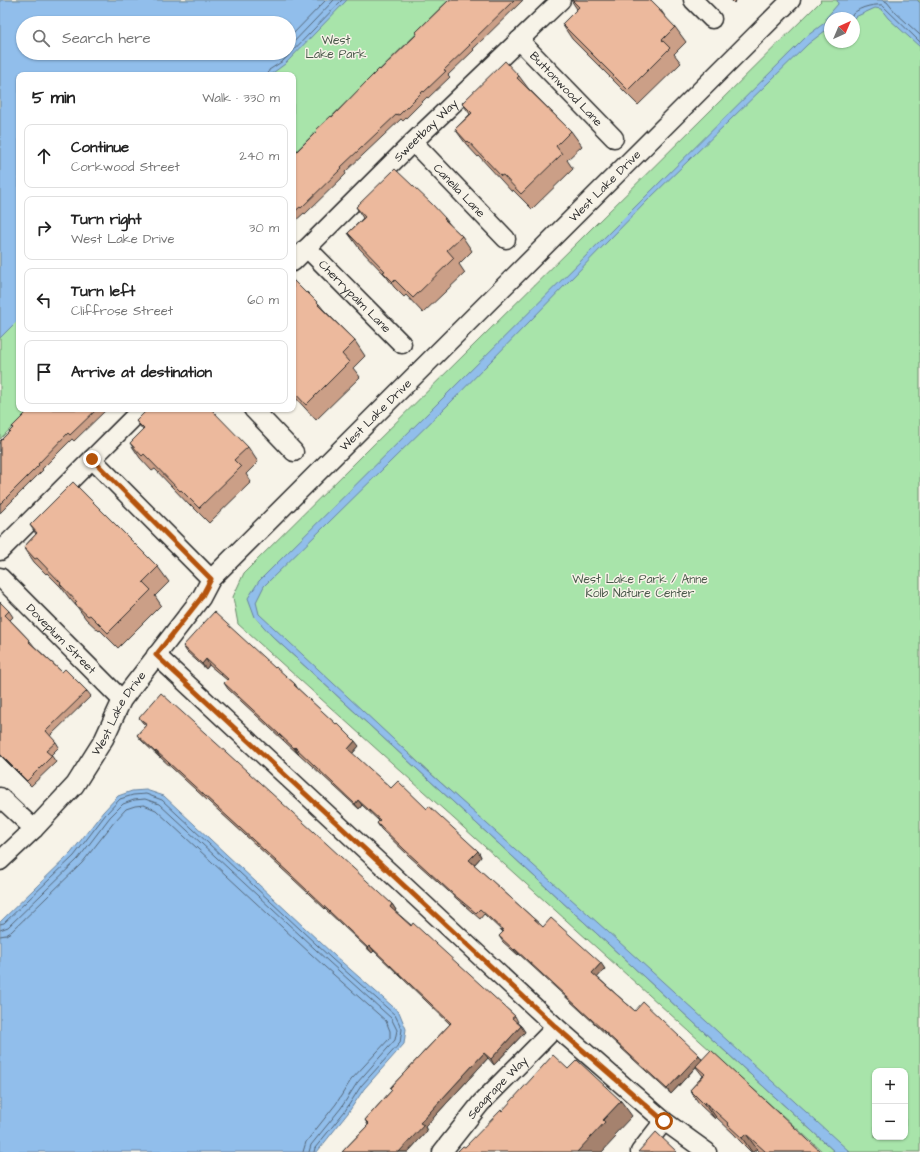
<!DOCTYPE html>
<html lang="en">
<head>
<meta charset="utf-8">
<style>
	:root { --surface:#fff; --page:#f6f6f6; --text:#222; --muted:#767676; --line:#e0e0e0 }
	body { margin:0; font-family:"Architects Daughter",sans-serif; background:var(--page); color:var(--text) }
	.controls { position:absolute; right:12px; bottom:12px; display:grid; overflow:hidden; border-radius:8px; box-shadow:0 1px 3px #0004 }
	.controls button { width:36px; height:36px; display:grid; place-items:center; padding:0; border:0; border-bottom:1px solid var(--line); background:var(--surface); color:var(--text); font:20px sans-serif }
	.compass { position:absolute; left:824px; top:12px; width:36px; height:36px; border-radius:50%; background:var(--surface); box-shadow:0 1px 3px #0004; rotate:44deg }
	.stop { position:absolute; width:12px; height:12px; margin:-9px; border:3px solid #b45309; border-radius:50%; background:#fff }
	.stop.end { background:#b45309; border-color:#fff; box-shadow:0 1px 4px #0008 }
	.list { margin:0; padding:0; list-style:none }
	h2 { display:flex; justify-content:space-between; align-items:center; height:52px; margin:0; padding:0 16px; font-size:17px }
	h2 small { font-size:13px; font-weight:400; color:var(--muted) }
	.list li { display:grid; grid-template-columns:26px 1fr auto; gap:12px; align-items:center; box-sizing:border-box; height:64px; margin:0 8px 8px; padding:0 8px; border:1px solid var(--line); border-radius:8px }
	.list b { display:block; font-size:15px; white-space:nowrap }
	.list p { margin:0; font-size:13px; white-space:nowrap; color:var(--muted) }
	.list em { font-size:13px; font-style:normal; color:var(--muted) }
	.icon { flex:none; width:22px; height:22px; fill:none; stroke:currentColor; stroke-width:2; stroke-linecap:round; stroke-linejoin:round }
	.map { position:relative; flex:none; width:920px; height:1152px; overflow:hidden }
	.search { position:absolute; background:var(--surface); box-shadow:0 1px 3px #0004; left:16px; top:16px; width:280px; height:44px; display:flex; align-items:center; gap:10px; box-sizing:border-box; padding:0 14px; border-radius:22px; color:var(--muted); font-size:15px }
	.panel { position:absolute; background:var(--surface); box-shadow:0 1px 3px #0004; left:16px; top:72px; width:280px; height:340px; border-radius:8px }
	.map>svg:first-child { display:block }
	.green { fill:#a8e4aa; stroke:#6a886a; fill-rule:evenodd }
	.water { fill:#91beeb; stroke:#68839e; fill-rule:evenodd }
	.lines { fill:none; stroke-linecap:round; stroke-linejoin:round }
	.shore { stroke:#546678; stroke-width:1 }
	.street-casing { stroke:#2b2b2b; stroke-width:21 }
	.street { stroke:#f7f3e8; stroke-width:18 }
	.wall { fill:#cb9f87; stroke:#2b2b2b }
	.shaded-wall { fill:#a5826e; stroke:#2b2b2b }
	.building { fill:#ecb99d; stroke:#2b2b2b }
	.route { stroke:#b45309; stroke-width:5 }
	.labels { text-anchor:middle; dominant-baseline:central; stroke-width:3; stroke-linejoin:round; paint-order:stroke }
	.park-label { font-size:12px; fill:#4a594b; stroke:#f7f3e8 }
	.street-label { font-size:12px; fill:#2b2b2b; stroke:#f7f3e8 }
</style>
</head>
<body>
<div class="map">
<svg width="920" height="1152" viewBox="0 0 920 1152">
	<rect width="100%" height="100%" fill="#f7f3e8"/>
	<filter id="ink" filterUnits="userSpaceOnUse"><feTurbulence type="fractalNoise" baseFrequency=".025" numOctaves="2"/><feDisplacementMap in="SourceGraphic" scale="8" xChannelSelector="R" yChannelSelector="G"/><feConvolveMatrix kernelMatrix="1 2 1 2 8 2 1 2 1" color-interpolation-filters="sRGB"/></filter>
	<g filter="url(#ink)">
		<g class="green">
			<path d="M0,0H451L293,154V75H19V409H31L0,439ZM23,23H289V53H23Z"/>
			<path d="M820,0H920V1152H847L254,613L272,636L835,1152H823L238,624L233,597L244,573L821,1ZM830,18H854V42H830ZM875,1071H905V1137H875Z"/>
		</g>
		<g class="water">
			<path d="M0,0H347L285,64L270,75H19V319L0,338ZM23,23H289V53H23Z"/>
			<polygon points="837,0 917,0 920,3 920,47 888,18 881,9 875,8 853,18 830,18 830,27 808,44 649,199 449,404 264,586 256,602 259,614 422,766 607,931 850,1152 835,1152 272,636 255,617 248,598 259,581 807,36 827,21 826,18 838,4"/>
			<polygon points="146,790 164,796 335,956 399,1012 406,1029 404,1044 364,1089 348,1113 317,1152 0,1152 0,922 71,853 103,812 118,796 132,791"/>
		</g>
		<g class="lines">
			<g class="shore">
				<polyline points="882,0 887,2 895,12 920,35"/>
				<path d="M850,18C854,8 873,4 882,5L920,42"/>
				<polyline points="289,38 326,0"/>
				<polyline points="289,47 334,0"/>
				<polyline points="268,75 269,70 283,61 342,0"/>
				<polyline points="0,924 4,923 74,856 106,814 120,799 133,795 146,794 162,800 332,959 395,1015 402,1029 400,1043 361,1086 345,1111 315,1148 314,1152"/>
				<polyline points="0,930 8,927 78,859 110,817 123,804 134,800 145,799 159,804 329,962 391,1018 397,1030 395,1040 357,1083 341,1108 311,1145 309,1152"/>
				<polyline points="0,936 6,935 11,932 82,863 115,821 126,809 135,806 144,805 156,810 325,967 386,1021 390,1031 390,1038 351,1080 336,1104 306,1142 303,1152"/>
			</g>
			<g class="street-casing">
				<g id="street">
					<polyline points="693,0 712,19"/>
					<path id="s1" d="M519,40L614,138"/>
					<path id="s2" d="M413,142L506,239"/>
					<path id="s3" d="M307,248L402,344"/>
					<path id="s4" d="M293,262L413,142L561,0"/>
					<polyline points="253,409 294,452"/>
					<polyline points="92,459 211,579"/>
					<polyline points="0,551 142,409"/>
					<path id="s5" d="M0,577L122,700"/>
					<polyline points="156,655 556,1027 664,1121 707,1152"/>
					<polyline points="0,797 34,829"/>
					<path id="s6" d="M0,861L34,829L75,785L104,739L122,700L201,598L211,579L791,0"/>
					<path id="s7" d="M442,1152L481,1103L556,1027"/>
					<polyline points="640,1152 664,1121"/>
				</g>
			</g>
			<use href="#street" class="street"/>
		</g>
		<g class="wall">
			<polygon points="449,0 523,0 473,49 474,50 448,75 450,77 428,98 427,97 403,121 401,119 345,172 346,174 305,214 304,213 293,223 293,155 417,34 416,32"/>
			<polygon points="571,0 651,0 660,9 667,19 675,27 686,42 674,54 681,63 638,105 572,39 562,24 577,9"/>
			<polygon points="731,0 737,0 734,3"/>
			<polygon points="519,76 528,88 571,131 582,146 567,160 573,169 532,209 513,190 512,192 479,156 478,157 466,144 455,129 470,114 462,103"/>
			<polygon points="356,207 445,218 451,226 462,236 472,251 459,264 465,273 423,313 406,295 404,297 394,287 386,276 359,248 348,233 363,218"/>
			<polygon points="293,280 306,293 319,304 323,309 355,341 365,356 353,368 360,377 316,420 293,395"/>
			<polygon points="30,409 107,409 74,441 72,439 42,469 43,470 0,513 0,441 13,429"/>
			<polygon points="136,421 248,447 258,462 246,474 251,482 209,523 191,505 190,506 155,469 152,471 140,458 130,443 143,430"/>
			<polygon points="30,525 158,567 169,582 155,596 161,605 118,648 100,630 99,631 86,619 78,608 70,599 61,587 47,573 46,574 34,562 24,547 36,534"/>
			<polygon points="0,602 9,611 13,617 10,620 30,641 34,646 62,672 87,691 91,696 50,736 56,742 59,747 51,755 56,762 31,786 0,755"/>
			<polygon points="183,646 275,668 295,684 298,689 359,746 352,754 391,788 427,809 478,851 481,857 474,865 543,927 605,969 597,977 635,1011 699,1055 702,1059 821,1152 760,1152 757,1149 753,1152 751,1152 739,1140 735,1135 716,1117 715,1119 700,1105 690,1090 703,1076 696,1067 671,1094 519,954 518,955 503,942 499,936 503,932 484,914 480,919 457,899 409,856 381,829 377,823 379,821 362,805 359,809 298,753 298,754 228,689 224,683 227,680 209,665 206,669 187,652"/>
			<polygon points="139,718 392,904 396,910 395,911 515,1016 518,1022 517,1023 521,1026 525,1032 494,1065 488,1058 425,1127 427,1131 408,1152 342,1152 368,1125 365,1120 392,1090 390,1088 450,1024 374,951 372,953 293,879 160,757 159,757 141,740 137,735 146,725 143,723"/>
		</g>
		<g class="shaded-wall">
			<polygon points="206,659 209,665 206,669 202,664"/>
			<polygon points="355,741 359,746 351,755 348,749"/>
			<polygon points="295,747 298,753 298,754 294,748"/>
			<polygon points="156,751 160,757 159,757 155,752"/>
			<polygon points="358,800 362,805 359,809 355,804"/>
			<polygon points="478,851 481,857 473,866 469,860"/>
			<polygon points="392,904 396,910 394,912 390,907"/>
			<polygon points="370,946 374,951 372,953 368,948"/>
			<polygon points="515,949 519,954 518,955 514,950"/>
			<polygon points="601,963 605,969 596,979 592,973"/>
			<polygon points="521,1026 525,1032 494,1065 491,1059"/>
			<polygon points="484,1053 488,1058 425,1127 427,1131 408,1152 399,1152 420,1123"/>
			<polygon points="699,1055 702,1060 671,1094 667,1089"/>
			<polygon points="621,1101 632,1116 614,1135 616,1137 602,1152 577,1152 603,1120"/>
			<polygon points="705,1102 716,1117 715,1119 704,1104"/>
			<polygon points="746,1134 757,1149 753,1152 752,1152 742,1138"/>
		</g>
		<g class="building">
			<polygon points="449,0 514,0 469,44 470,45 444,70 446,71 424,92 423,91 399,115 397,114 341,167 342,168 301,208 300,207 293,213 293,155 317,131 316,130 331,116 332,117 366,82 379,69 380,70 417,34 416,32"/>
			<polygon points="572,0 651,0 660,9 659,10 675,27 662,40 670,48 628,90 562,24 579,7"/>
			<polygon points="505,61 519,76 517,78 571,131 556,146 562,154 521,194 503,175 501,176 468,141 467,142 455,129 472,113 462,103"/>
			<polygon points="395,169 432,204 445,218 444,219 462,236 447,250 454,258 413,298 395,280 393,282 383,272 385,271 348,233 365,217 356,207"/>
			<polygon points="293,280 306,293 307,292 319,304 318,305 355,341 342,354 349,362 306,405 293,391"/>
			<polygon points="30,409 97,409 70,435 68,433 38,464 39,465 0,504 0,441 13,428 12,427"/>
			<polygon points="148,409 211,409 248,447 234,460 241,467 199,508 181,490 180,491 144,454 142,456 130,443 144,429 136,421"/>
			<polygon points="73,482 158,567 143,582 151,590 108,633 90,615 88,616 75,604 77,602 60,584 61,583 37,558 35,559 24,547 37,533 30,525"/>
			<polygon points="0,602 9,611 5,615 30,641 29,642 62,672 65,669 87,691 46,731 56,742 46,751 52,756 27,781 0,754"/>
			<polygon points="214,612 275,668 276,667 295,684 294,685 336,724 337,723 355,741 348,749 391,788 398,781 427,809 429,806 478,851 469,860 543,927 551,918 601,963 592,973 635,1011 643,1002 699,1055 667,1089 515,949 514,950 499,936 504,931 480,909 476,913 453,894 405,850 377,823 380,820 358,800 355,804 295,747 294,748 224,683 228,679 206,659 202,664 183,646"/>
			<polygon points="161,693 314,832 392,904 390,907 411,926 413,923 515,1016 512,1018 521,1026 491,1059 484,1053 420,1123 424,1125 399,1152 342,1152 369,1124 365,1120 392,1090 390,1088 451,1023 370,946 368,948 289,873 156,751 155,752 137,735 147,724 139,718"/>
			<polygon points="711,1050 821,1152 766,1152 746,1134 742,1138 728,1125 729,1124 705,1102 704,1104 690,1090 705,1074 696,1066"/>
			<polygon points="553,1055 568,1069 577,1060 621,1101 603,1120 605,1122 577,1152 457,1152 463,1146 465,1147 501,1110 502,1111"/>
			<polygon points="656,1132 677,1152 638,1152"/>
		</g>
	</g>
	<g class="lines" filter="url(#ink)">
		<polyline class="route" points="92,459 211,579 201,598 156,655 556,1027 664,1121"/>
	</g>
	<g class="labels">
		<g class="park-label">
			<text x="336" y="40">West<tspan x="336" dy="14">Lake Park</tspan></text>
			<text x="640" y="579">West Lake Park / Anne<tspan x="640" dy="14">Kolb Nature Center</tspan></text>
		</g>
		<g class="street-label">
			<text stroke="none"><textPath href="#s1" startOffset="68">Buttonwood Lane</textPath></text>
			<text stroke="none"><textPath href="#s4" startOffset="187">Sweetbay Way</textPath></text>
			<text stroke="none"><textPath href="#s6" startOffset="911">West Lake Drive</textPath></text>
			<text stroke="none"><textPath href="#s2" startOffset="67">Canella Lane</textPath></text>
			<text stroke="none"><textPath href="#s3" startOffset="68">Cherrypalm Lane</textPath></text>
			<text stroke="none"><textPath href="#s6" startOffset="587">West Lake Drive</textPath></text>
			<text stroke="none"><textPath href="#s5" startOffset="87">Doveplum Street</textPath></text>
			<text stroke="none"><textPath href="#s6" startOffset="191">West Lake Drive</textPath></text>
			<text stroke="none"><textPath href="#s7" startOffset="85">Seagrape Way</textPath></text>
		</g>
	</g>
</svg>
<div class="controls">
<button>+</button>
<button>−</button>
</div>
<svg class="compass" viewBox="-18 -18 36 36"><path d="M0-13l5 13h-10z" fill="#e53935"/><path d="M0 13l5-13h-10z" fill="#767676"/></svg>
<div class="stop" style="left:664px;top:1121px"></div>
<div class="stop end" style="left:92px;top:459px"></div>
<div class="search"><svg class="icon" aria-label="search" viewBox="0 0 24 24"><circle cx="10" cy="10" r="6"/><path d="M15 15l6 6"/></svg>Search here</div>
<section class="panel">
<h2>5 min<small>Walk · 330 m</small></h2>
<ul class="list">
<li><svg class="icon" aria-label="ahead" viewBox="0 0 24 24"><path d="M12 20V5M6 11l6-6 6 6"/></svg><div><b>Continue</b><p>Corkwood Street</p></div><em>240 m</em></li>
<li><svg class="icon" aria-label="right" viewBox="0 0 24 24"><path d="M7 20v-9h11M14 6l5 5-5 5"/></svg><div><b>Turn right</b><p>West Lake Drive</p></div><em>30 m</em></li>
<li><svg class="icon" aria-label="left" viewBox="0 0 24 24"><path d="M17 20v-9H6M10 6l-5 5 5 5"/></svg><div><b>Turn left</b><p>Cliffrose Street</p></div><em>60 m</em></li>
<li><svg class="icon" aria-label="arrive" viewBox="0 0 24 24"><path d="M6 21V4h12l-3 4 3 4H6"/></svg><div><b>Arrive at destination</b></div></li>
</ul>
</section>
</div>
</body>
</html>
